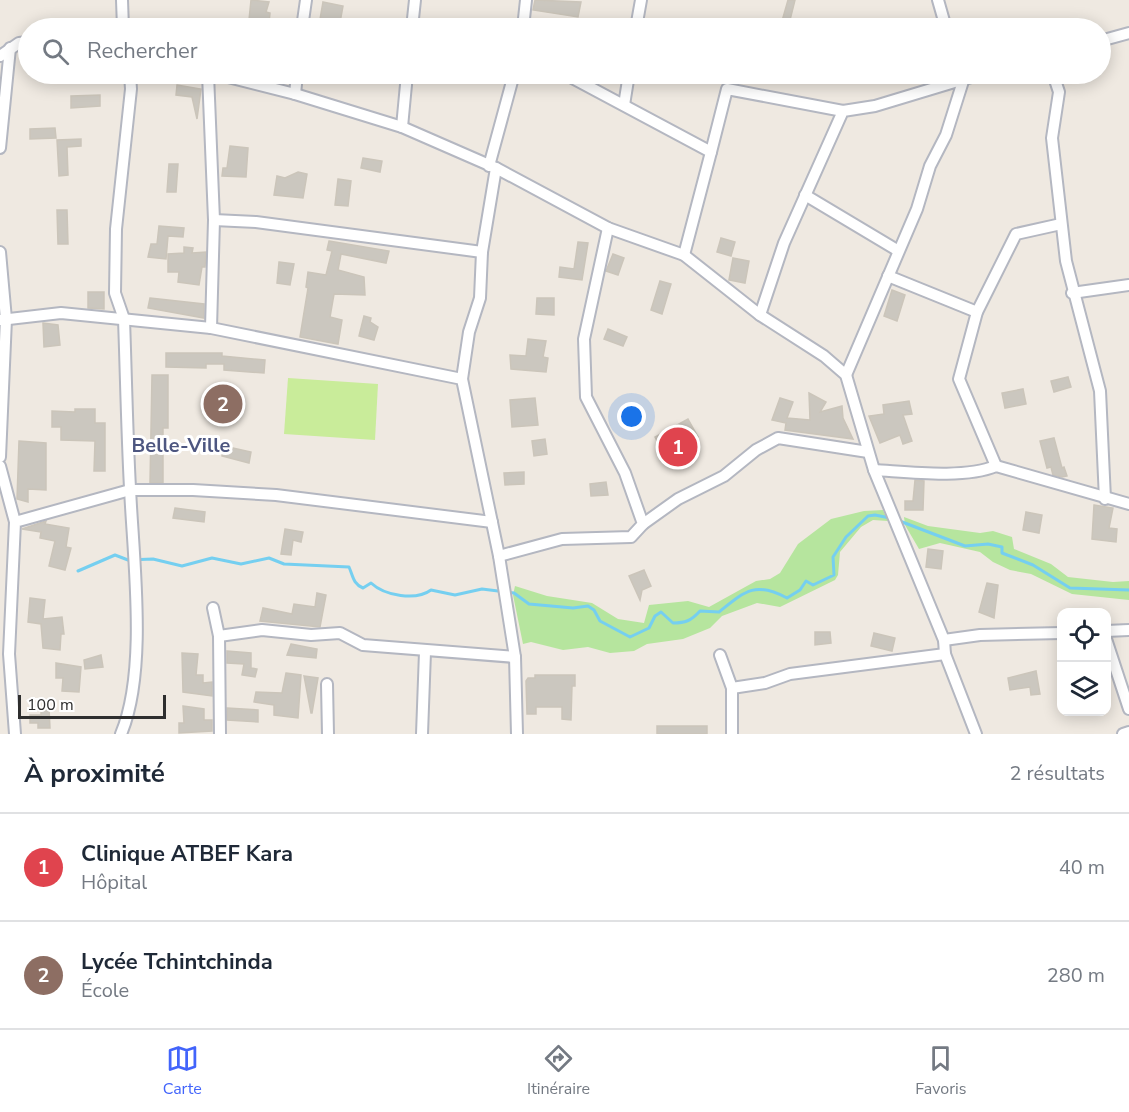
<!DOCTYPE html>
<html lang="fr">
<head>
<meta charset="utf-8">
<style>
	:root { --surface:#fff; --page:#f6f6f7; --text:#1f2937; --muted:#747a83; --line:#e0e1e3; --accent:#4264fb }
	body { margin:0; font-family:"Nunito Sans",sans-serif; background:var(--page); color:var(--text) }
	.controls { position:absolute; right:18px; bottom:18px; display:grid; overflow:hidden; border-radius:12px; box-shadow:0 3px 15px #0003 }
	.controls button { width:54px; height:54px; display:grid; place-items:center; padding:0; border:0; border-bottom:2px solid var(--line); background:var(--surface); color:var(--text); font:30px sans-serif }
	.scale { position:absolute; left:18px; bottom:15px; width:148px; box-sizing:border-box; padding-left:6px; border:3px solid #2e2e2e; border-top:0; font-size:16px; line-height:21px; white-space:nowrap; color:#2e2e2e; -webkit-text-stroke:4px #fff; paint-order:stroke }
	.you { position:absolute; left:632px; top:417px; width:21px; height:21px; margin:-15px; border:4px solid #fff; border-radius:50%; background:#1a73e8; box-shadow:0 0 0 9px #1a73e833 }
	.badge { display:grid; place-items:center; width:39px; height:39px; border-radius:50%; background:var(--accent); color:#fff; font-size:20px; font-weight:700 }
	.pin { position:absolute; translate:-50% -50%; border:3px solid #fff; box-shadow:0 2px 6px #0006 }
	.list { margin:0; padding:0; list-style:none }
	h2 { display:flex; justify-content:space-between; align-items:center; height:78px; margin:0; padding:0 24px; font-size:26px }
	h2 small { font-size:20px; font-weight:400; color:var(--muted) }
	.list li { display:grid; grid-template-columns:39px 1fr auto; gap:18px; align-items:center; box-sizing:border-box; height:108px; padding:0 24px; border-top:2px solid var(--line) }
	.list b { display:block; font-size:22px; white-space:nowrap }
	.list p { margin:0; font-size:20px; white-space:nowrap; color:var(--muted) }
	.list em { font-size:20px; font-style:normal; color:var(--muted) }
	.icon { flex:none; width:33px; height:33px; fill:none; stroke:currentColor; stroke-width:2; stroke-linecap:round; stroke-linejoin:round }
	.map { position:relative; flex:none; width:1129px; height:734px; overflow:hidden }
	.search { position:absolute; background:var(--surface); box-shadow:0 3px 15px #0003; left:18px; right:18px; top:18px; height:66px; display:flex; align-items:center; gap:15px; box-sizing:border-box; padding:0 21px; border-radius:33px; color:var(--muted); font-size:22px }
	.sheet { height:294px; background:var(--surface) }
	nav { display:flex; justify-content:space-around; align-items:center; box-sizing:border-box; height:84px; border-top:2px solid var(--line); background:var(--surface); font-size:16px; color:var(--muted) }
	nav a { display:grid; justify-items:center; gap:3px }
	nav .on { color:var(--accent) }
	.map>svg:first-child { display:block }
	.green { fill:#b6e59e }
	.pitch { fill:#c9ec9a }
	.lines { fill:none; stroke-linecap:round; stroke-linejoin:round }
	.stream { stroke:#75cff0; stroke-width:3 }
	.building { fill:#cbc7bf; stroke:#cbc5ba; stroke-width:1.5 }
	.minor-casing { stroke:#b4b7c1; stroke-width:14 }
	.minor { stroke:#fff; stroke-width:10 }
	.labels { text-anchor:middle; dominant-baseline:central; stroke-width:6; stroke-linejoin:round; paint-order:stroke }
	.quarter-label { font-size:20px; font-weight:bold; fill:#4d5680; stroke:#fff }
</style>
</head>
<body>
<div class="map">
<svg width="1129" height="734" viewBox="0 0 1129 734">
	<rect width="100%" height="100%" fill="#efe9e1"/>
	<g class="green">
		<polygon points="883,510 888,521 873,520 861,527 840,552 838,575 835,580 780,607 757,603 722,616 710,628 683,639 647,644 634,651 610,653 588,647 563,650 531,642 523,644 513,595 515,586 547,596 592,603 618,619 644,623 649,605 688,601 709,607 756,581 770,579 780,573 798,544 831,519 864,511"/>
		<polygon points="904,517 928,526 980,533 993,531 1012,537 1014,549 1051,564 1068,577 1113,582 1129,581 1129,600 1072,594 1031,574 1010,570 993,562 980,552 940,543 919,549 905,525"/>
	</g>
	<polygon class="pitch" points="288,378 378,384 375,440 284,434"/>
	<g class="lines">
		<g class="stream">
			<polyline points="897,520 965,546 988,544 1002,547 1002,553 1033,565 1070,588 1129,590"/>
			<path d="M78,571L115,555L128,560L153,559L182,566L212,558L241,564L269,558L284,564L349,567C353,576 353,584 363,588L371,583C385,596 416,601 431,590L455,595L482,589L514,593L529,604L573,608L588,606L594,610L600,621L630,637L649,628L655,616L661,612L673,623C685,623 691,621 700,611L719,612C745,591 755,581 787,598L800,590L806,581L813,585L834,575L833,557L846,537L868,516L875,515L890,518"/>
		</g>
	</g>
	<g class="building">
		<polygon points="251,0 269,2 266,12 270,13 269,23 249,20"/>
		<polygon points="535,0 581,2 578,17 533,10"/>
		<polygon points="788,0 795,0 788,28 780,28"/>
		<polygon points="323,2 343,6 339,28 319,25"/>
		<polygon points="177,85 201,89 197,119 192,97 176,95"/>
		<polygon points="100,95 100,106 71,108 71,96"/>
		<polygon points="55,128 56,138 30,139 30,129"/>
		<polygon points="81,139 81,146 67,147 68,175 59,176 57,140"/>
		<polygon points="230,146 248,148 246,177 222,176 223,168 227,168"/>
		<polygon points="363,158 382,161 380,172 361,168"/>
		<polygon points="169,164 178,164 176,192 167,192"/>
		<polygon points="298,172 307,174 303,198 274,195 277,176 285,178"/>
		<polygon points="338,179 351,181 348,206 335,205"/>
		<polygon points="57,210 67,210 68,244 58,244"/>
		<polygon points="159,226 184,228 183,237 168,236 166,259 148,257 151,244 157,244"/>
		<polygon points="721,238 735,242 731,256 717,252"/>
		<polygon points="329,241 389,251 386,263 341,254 338,270 364,277 365,295 334,294 330,317 342,320 338,344 300,337 308,288 306,287 308,272 326,275 332,251 327,250"/>
		<polygon points="578,242 588,243 582,280 559,277 560,267 574,269"/>
		<polygon points="184,247 193,248 192,253 206,252 205,267 202,267 199,285 178,282 179,272 168,272 168,254 184,253"/>
		<polygon points="613,254 624,258 618,275 606,271"/>
		<polygon points="733,258 749,261 745,283 729,280"/>
		<polygon points="279,262 294,264 290,285 277,283"/>
		<polygon points="660,281 671,284 662,314 651,310"/>
		<polygon points="892,290 905,295 897,321 884,316"/>
		<polygon points="88,292 104,292 104,309 88,308"/>
		<polygon points="150,298 204,304 204,318 148,308"/>
		<polygon points="537,298 554,298 554,315 536,314"/>
		<polygon points="364,316 371,318 370,322 378,327 374,340 359,336"/>
		<polygon points="43,323 58,325 60,345 44,347"/>
		<polygon points="608,329 627,337 623,346 604,339"/>
		<polygon points="528,339 546,341 543,357 548,358 546,372 511,369 510,355 526,356"/>
		<polygon points="166,353 222,353 222,356 265,360 264,373 224,370 224,364 206,364 206,368 166,367"/>
		<polygon points="152,375 168,375 168,428 163,428 163,483 150,483"/>
		<polygon points="1068,377 1071,387 1054,392 1051,381"/>
		<polygon points="1023,389 1026,404 1005,408 1002,393"/>
		<polygon points="809,393 826,402 820,412 842,406 843,418 853,439 785,430 786,423 772,420 780,398 793,402 787,418 810,420"/>
		<polygon points="535,398 538,425 512,427 510,400"/>
		<polygon points="909,401 912,414 903,415 912,441 903,444 900,435 880,443 869,416 884,414 883,405"/>
		<polygon points="75,409 95,409 95,423 105,423 105,471 94,471 95,441 61,440 61,427 52,427 52,411 75,412"/>
		<polygon points="688,419 698,437 680,446 684,453 668,462 655,437"/>
		<polygon points="1054,438 1062,468 1064,467 1067,476 1062,477 1053,475 1051,467 1047,468 1040,441"/>
		<polygon points="545,439 547,454 534,456 532,441"/>
		<polygon points="19,441 46,443 46,490 28,489 28,502 17,499"/>
		<polygon points="224,446 251,452 249,463 222,456"/>
		<polygon points="524,472 524,484 505,485 504,473"/>
		<polygon points="915,480 924,481 923,510 905,510 905,501 913,501"/>
		<polygon points="606,482 608,495 591,496 590,484"/>
		<polygon points="1094,505 1113,508 1109,528 1117,529 1116,542 1092,539"/>
		<polygon points="175,508 205,512 204,522 173,518"/>
		<polygon points="1026,512 1042,515 1039,533 1023,530"/>
		<polygon points="46,521 45,524 69,528 66,547 71,548 65,570 49,566 55,541 40,538 41,532 22,529"/>
		<polygon points="285,529 303,532 301,542 293,540 291,555 281,554"/>
		<polygon points="928,549 943,551 941,569 926,567"/>
		<polygon points="644,570 651,586 642,590 640,600 629,576"/>
		<polygon points="987,583 998,585 994,618 979,612"/>
		<polygon points="317,593 326,595 320,627 260,621 263,608 292,614 294,604 315,607"/>
		<polygon points="30,598 45,600 43,619 62,617 64,634 61,634 60,650 43,648 41,624 28,622"/>
		<polygon points="815,632 830,632 831,643 815,645"/>
		<polygon points="874,633 895,638 892,651 871,646"/>
		<polygon points="291,644 317,649 316,658 287,655"/>
		<polygon points="227,651 251,653 251,668 257,669 255,677 242,675 244,664 227,663"/>
		<polygon points="182,653 198,654 196,675 203,675 203,683 212,682 212,696 183,692"/>
		<polygon points="101,655 103,667 85,669 84,660"/>
		<polygon points="56,663 81,667 79,692 62,691 63,678 56,678"/>
		<polygon points="1036,671 1040,694 1031,695 1030,687 1010,690 1008,678"/>
		<polygon points="286,673 301,675 298,718 274,715 274,705 254,702 256,692 282,693"/>
		<polygon points="535,675 575,675 575,686 572,686 571,720 562,719 562,707 536,707 536,714 527,714 526,681 528,678 535,678"/>
		<polygon points="304,676 318,678 312,713 311,713"/>
		<polygon points="183,706 204,709 204,720 212,720 212,731 179,733 179,723 184,723"/>
		<polygon points="49,708 50,728 38,728 38,723 30,723 30,715 41,715 41,709"/>
		<polygon points="227,708 258,710 258,722 227,720"/>
		<rect x="657" y="726" width="50" height="8"/>
	</g>
	<g class="lines">
		<g class="minor-casing">
			<g id="minor">
				<polyline points="122,0 123,28"/>
				<polyline points="938,0 946,28"/>
				<polyline points="302,28 306,0"/>
				<polyline points="412,28 415,0"/>
				<polyline points="523,28 526,0"/>
				<polyline points="636,28 641,0"/>
				<polyline points="1100,41 1129,33"/>
				<polyline points="0,56 19,43 28,42"/>
				<polyline points="208,74 214,220 211,328"/>
				<polyline points="216,74 295,94 402,127 496,168 608,228 684,255 760,315 824,356 846,375 874,470 944,640 945,654 976,734"/>
				<polyline points="565,74 711,152 684,255"/>
				<polyline points="1053,74 1059,92 1052,138 1066,261 1100,391 1105,499"/>
				<polyline points="295,94 297,74"/>
				<polyline points="624,105 629,74"/>
				<polyline points="402,127 407,74"/>
				<polyline points="0,148 10,48"/>
				<polyline points="711,152 727,89 843,111"/>
				<polyline points="489,166 514,74"/>
				<polyline points="805,195 897,250"/>
				<polyline points="214,220 256,222 482,252"/>
				<polyline points="0,252 6,319 0,457"/>
				<polyline points="888,276 977,312"/>
				<polyline points="1072,293 1129,285"/>
				<polyline points="760,315 784,243 843,111 875,106 981,74"/>
				<polyline points="0,320 61,313 211,328 462,379 499,556 515,657 517,734"/>
				<polyline points="846,375 917,209 930,166 946,135 964,78 962,74"/>
				<polyline points="462,379 469,332 480,298 482,252 496,168"/>
				<polyline points="0,466 15,522"/>
				<polyline points="996,466 959,379 977,312 1016,234 1061,224"/>
				<path d="M874,470C909,472 964,479 996,466L1129,504"/>
				<polyline points="643,524 678,499 724,476 756,450 778,438 868,452"/>
				<polyline points="499,556 562,539 631,537 643,524 625,473 586,397 584,339 608,228"/>
				<polyline points="213,608 219,636 220,734"/>
				<polyline points="1106,631 1129,630"/>
				<polyline points="219,636 262,630 311,635 340,633 363,645 515,657"/>
				<polyline points="1106,639 1129,709"/>
				<polyline points="944,640 980,635 1062,633"/>
				<polyline points="720,655 732,688 732,734"/>
				<polyline points="327,684 328,734"/>
				<polyline points="732,688 765,683 790,674 945,654"/>
				<polyline points="15,734 9,654 15,522 130,490 193,490 276,495 492,522"/>
				<path d="M121,734C148,670 133,558 130,488C127,432 126,375 124,319L115,293L116,229L131,89L130,74"/>
				<polyline points="422,734 425,652"/>
				<polyline points="1123,734 1129,732"/>
			</g>
		</g>
		<use href="#minor" class="minor"/>
	</g>
	<g class="labels">
		<g class="quarter-label">
			<text x="181" y="445">Belle-Ville</text>
		</g>
	</g>
</svg>
<div class="controls">
<button><svg class="icon" aria-label="locate" viewBox="0 0 24 24"><circle cx="12" cy="12" r="6"/><path d="M12 2v4M12 18v4M2 12h4M18 12h4"/></svg></button>
<button><svg class="icon" aria-label="layers" viewBox="0 0 24 24"><path d="M12 4l9 5-9 5-9-5zM3 14l9 5 9-5"/></svg></button>
</div>
<div class="scale">100 m</div>
<div class="you"></div>
<div class="pin badge" style="left:678px;top:447px;background:#e0444e">1</div>
<div class="pin badge" style="left:223px;top:404px;background:#8d6e63">2</div>
<div class="search"><svg class="icon" aria-label="search" viewBox="0 0 24 24"><circle cx="10" cy="10" r="6"/><path d="M15 15l6 6"/></svg>Rechercher</div>
</div>
<section class="sheet">
<h2>À proximité<small>2 résultats</small></h2>
<ul class="list">
<li><span class="badge" style="background:#e0444e">1</span><div><b>Clinique ATBEF Kara</b><p>Hôpital</p></div><em>40 m</em></li>
<li><span class="badge" style="background:#8d6e63">2</span><div><b>Lycée Tchintchinda</b><p>École</p></div><em>280 m</em></li>
</ul>
</section>
<nav>
<a class="on"><svg class="icon" aria-label="map" viewBox="0 0 24 24"><path d="M3 6l6-2 6 2 6-2v14l-6 2-6-2-6 2zM9 4v14M15 6v14"/></svg>Carte</a>
<a><svg class="icon" aria-label="directions" viewBox="0 0 24 24"><path d="M12 3l9 9-9 9-9-9zM9 14v-3h6M13 9l2 2-2 2"/></svg>Itinéraire</a>
<a><svg class="icon" aria-label="saved" viewBox="0 0 24 24"><path d="M7 4h10v16l-5-4-5 4z"/></svg>Favoris</a>
</nav>
</body>
</html>
